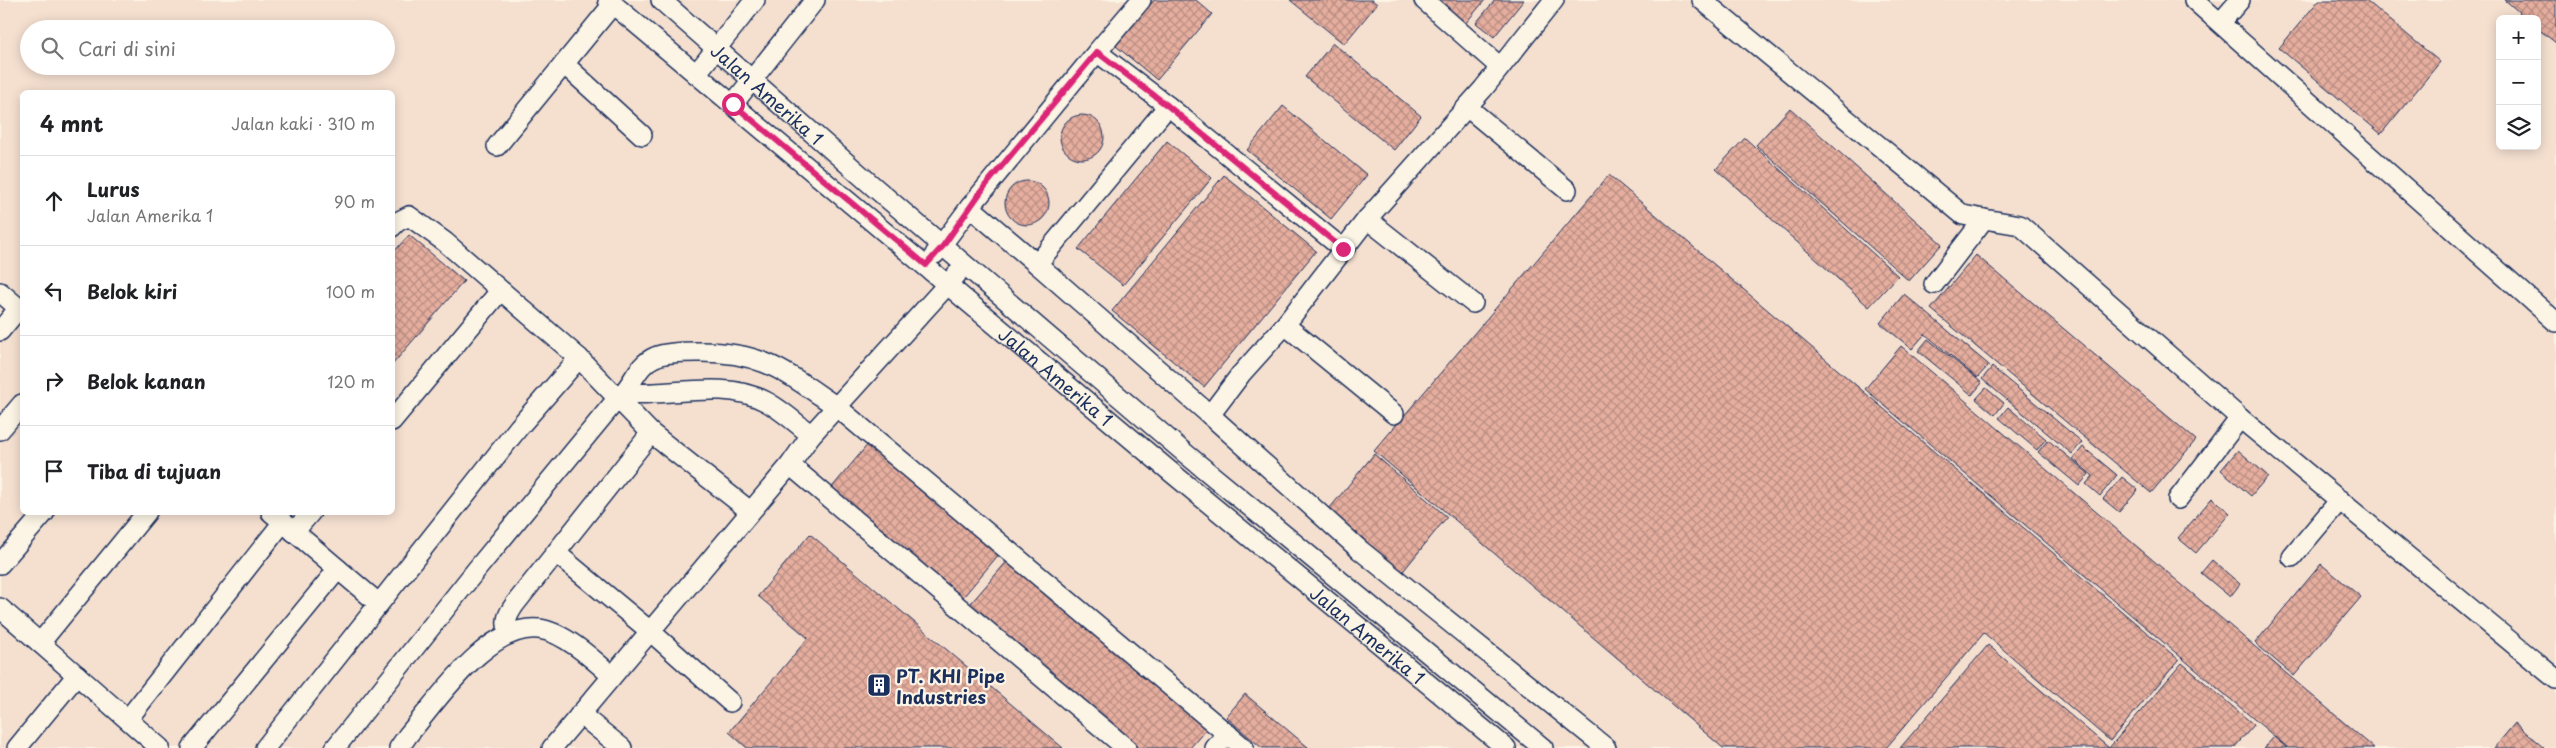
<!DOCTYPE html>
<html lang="id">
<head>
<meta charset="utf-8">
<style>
	:root { --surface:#fff; --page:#f6f6f6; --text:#202124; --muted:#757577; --line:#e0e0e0 }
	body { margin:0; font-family:"Playpen Sans",sans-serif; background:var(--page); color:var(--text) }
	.controls { position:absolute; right:15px; top:15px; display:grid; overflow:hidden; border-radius:8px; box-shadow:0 2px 12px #0003 }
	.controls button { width:45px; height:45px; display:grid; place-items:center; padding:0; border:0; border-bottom:1px solid var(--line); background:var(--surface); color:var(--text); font:25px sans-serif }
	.stop { position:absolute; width:15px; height:15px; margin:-11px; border:4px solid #db2777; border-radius:50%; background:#fff }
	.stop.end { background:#db2777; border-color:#fff; box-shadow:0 1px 5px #0008 }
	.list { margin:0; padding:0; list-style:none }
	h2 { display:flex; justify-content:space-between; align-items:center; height:65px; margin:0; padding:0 20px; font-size:21px }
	h2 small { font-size:16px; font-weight:400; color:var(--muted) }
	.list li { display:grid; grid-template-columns:32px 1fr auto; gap:15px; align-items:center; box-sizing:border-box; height:90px; padding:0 20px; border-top:1px solid var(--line) }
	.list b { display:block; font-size:19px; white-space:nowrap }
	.list p { margin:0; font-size:16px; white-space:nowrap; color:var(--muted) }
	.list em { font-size:16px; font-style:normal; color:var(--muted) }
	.icon { flex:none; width:28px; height:28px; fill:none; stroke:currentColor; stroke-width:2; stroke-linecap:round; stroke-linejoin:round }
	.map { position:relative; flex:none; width:2556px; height:748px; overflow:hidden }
	.search { position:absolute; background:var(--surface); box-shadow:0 2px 12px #0003; left:20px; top:20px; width:375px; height:55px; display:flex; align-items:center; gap:12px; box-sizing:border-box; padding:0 18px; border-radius:28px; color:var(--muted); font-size:19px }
	.panel { position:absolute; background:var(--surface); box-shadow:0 2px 12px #0003; left:20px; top:90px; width:375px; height:425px; border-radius:8px }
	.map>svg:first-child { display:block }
	.built { fill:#f5e0d0; fill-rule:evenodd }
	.building { fill:url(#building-cross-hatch); stroke:#1b2f5e }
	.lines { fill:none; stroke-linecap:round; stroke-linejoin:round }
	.minor-casing { stroke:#1b2f5e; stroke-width:22 }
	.minor { stroke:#fcf5e5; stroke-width:19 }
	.route { stroke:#db2777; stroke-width:6 }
	.labels { text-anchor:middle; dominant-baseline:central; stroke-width:4.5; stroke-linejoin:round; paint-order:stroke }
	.street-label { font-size:18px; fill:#1b2f5e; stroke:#fcf5e5 }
	.poi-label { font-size:18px; font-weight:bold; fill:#1b2f5e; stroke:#fcf5e5; text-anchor:start }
</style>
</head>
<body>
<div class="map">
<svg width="2556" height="748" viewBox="0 0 2556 748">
	<defs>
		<pattern id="building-cross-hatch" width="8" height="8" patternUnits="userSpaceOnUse" patternTransform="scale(1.25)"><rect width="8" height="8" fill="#e6ae9e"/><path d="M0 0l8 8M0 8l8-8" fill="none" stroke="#ba8e84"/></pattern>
	</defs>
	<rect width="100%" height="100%" fill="#fcf5e5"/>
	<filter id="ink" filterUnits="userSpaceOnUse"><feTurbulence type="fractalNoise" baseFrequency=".02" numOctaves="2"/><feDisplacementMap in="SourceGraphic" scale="10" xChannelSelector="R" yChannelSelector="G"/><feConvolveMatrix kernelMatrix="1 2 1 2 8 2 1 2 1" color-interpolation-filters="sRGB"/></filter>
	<g filter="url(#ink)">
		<path class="built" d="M0,0H2556V748H0ZM2500,19H2537V146H2500ZM29,29H386V66H29ZM22,92H392V512H22Z"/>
		<g class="building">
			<polygon points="1154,0 1196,0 1212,14 1157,80 1116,46"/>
			<polygon points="1290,0 1372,0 1377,4 1344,44"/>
			<polygon points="1436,0 1485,0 1465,24"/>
			<polygon points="1495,0 1524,0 1494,37 1476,23"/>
			<polygon points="2319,0 2366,0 2440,62 2381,134 2279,48"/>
			<polygon points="2505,0 2556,0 2556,43 2537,28 2537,19 2527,19"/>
			<polygon points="1333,43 1421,116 1394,150 1305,77"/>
			<polygon points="1283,106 1367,175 1331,219 1247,150"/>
			<polygon points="1790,108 1942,244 1909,281 1756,145"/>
			<circle cx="1082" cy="137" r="22"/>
			<polygon points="1745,138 1898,276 1869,307 1716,169"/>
			<polygon points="1167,141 1212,178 1123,285 1078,249"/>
			<polygon points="1224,175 1316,251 1204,387 1112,311"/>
			<polygon points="1609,175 2179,660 2110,741 1984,633 1886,748 1723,748 1374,451"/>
			<circle cx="1027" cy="203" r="22"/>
			<polygon points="409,235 464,281 392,365 392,254"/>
			<polygon points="1976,255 2196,440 2151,493 1931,309"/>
			<polygon points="1904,294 1989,365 1977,378 1925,334 1912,349 1880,323"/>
			<polygon points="1928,339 1982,383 1972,395 1918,351"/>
			<polygon points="1901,346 2374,748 2288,748 1865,389"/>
			<polygon points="1992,367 2082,442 2072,454 1982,379"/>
			<polygon points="1986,388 2004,403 1995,415 1976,399"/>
			<polygon points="2008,407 2046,439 2037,450 1999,418"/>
			<polygon points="2048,440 2089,474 2079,486 2038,452"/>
			<polygon points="869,443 1000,553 959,602 828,492"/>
			<polygon points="2083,447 2117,475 2100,496 2086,484 2093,476 2073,459"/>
			<polygon points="2238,450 2268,476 2251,496 2221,470"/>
			<polygon points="1374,454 1447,517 1400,575 1325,514"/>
			<polygon points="2122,477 2138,490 2119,512 2103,499"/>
			<polygon points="2212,498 2230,513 2196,553 2178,538"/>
			<polygon points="810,534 1063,748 747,748 729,732 808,638 758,596"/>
			<polygon points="1009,559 1209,726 1190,748 1130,748 965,610"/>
			<polygon points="2212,560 2240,584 2230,597 2201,573"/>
			<polygon points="2321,564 2361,597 2294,676 2255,643"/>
			<polygon points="1988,645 2109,748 1900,748"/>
			<polygon points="2182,663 2254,725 2234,748 2109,748"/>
			<polygon points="1245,694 1309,748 1262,748 1226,717"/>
			<polygon points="2515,723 2544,748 2494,748"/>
			<polygon points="2274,737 2287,748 2264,748"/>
		</g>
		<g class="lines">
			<g class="minor-casing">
				<g id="minor">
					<path id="s1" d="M608,0L1172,473L1506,748"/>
					<path id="s2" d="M661,0L874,187L1186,454L1543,748"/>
					<polyline points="1141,0 1097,52 1168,106 1343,249"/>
					<polyline points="1424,0 1500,67"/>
					<polyline points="1554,0 1483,89 1367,219 1285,325 1241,374 1210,415 1360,550 1606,748"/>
					<polyline points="1702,0 1963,215 1984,219 1934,284"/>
					<polyline points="2194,0 2556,322"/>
					<polyline points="2221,22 2240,0"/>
					<polyline points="1097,52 970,207 1037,264 1168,106"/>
					<polyline points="564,64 642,135"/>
					<polyline points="696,74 755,0"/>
					<polyline points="733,104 815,0"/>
					<polyline points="1467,107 1567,190"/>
					<polyline points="497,146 613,4"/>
					<polyline points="1367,219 1473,303"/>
					<polyline points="1984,219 2020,225 2240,418 2556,679"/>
					<polyline points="392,227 397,222 409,216 445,242 579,358 651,433 750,511"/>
					<polyline points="935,254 970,207"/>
					<polyline points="1037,264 1210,415"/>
					<polyline points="0,292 22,311"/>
					<polyline points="1285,325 1394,414"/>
					<polyline points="0,331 19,308"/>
					<path d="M624,393C670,397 722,379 765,401C781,409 796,423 811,435"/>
					<polyline points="392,421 500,291"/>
					<polyline points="0,430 22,404"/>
					<polyline points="790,465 1126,748"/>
					<polyline points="2178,499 2240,418"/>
					<polyline points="271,512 378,603"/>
					<polyline points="294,532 311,512"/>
					<polyline points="556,553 650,631 730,702"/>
					<polyline points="2292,557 2340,500"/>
					<polyline points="0,564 45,512"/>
					<polyline points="0,608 160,748"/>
					<path d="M509,633C504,621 508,614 515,604L651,433"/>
					<polyline points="40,643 147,512"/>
					<polyline points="580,714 622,748"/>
					<polyline points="128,719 283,522"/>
					<polyline points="17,748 77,675"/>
					<polyline points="192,748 338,569"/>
					<polyline points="265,748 519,427 579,358"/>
					<path d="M335,748L477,569L617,399C632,388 636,365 655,357C666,352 685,352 697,352C763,351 785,372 837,407L1244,748"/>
					<path d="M399,748L408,735C438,700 488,623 539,629C564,632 594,660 612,676"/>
					<polyline points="552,748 790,465 811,435 957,274"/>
					<polyline points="1215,748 1228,734"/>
				</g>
			</g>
			<use href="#minor" class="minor"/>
		</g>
	</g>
	<g class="lines" filter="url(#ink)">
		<polyline class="route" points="733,104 926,265 943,246 985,186 1097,52 1168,106 1343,249"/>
	</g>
	<defs>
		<g id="building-square" transform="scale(1.25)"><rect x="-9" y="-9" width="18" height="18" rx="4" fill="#1b2f5e" stroke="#fcf5e5"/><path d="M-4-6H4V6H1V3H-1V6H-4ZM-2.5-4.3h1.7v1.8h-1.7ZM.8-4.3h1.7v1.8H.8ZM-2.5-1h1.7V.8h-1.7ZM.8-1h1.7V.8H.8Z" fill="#fff"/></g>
	</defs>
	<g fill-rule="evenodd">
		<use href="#building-square" x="879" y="685"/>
	</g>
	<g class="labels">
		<g class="street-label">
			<text stroke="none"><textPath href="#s2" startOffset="142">Jalan Amerika 1</textPath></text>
			<text stroke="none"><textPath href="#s1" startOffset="585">Jalan Amerika 1</textPath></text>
			<text stroke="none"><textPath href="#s1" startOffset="990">Jalan Amerika 1</textPath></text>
		</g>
		<g class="poi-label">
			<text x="896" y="675">PT. KHI Pipe<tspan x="896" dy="21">Industries</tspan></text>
		</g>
	</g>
</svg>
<div class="controls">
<button>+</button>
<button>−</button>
<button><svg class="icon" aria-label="layers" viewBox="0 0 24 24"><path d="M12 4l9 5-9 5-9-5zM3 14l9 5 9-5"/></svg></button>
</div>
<div class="stop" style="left:733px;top:104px"></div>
<div class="stop end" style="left:1343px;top:249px"></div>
<div class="search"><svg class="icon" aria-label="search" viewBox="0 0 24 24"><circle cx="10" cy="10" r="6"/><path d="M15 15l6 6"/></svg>Cari di sini</div>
<section class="panel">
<h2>4 mnt<small>Jalan kaki · 310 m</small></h2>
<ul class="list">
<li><svg class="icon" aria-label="ahead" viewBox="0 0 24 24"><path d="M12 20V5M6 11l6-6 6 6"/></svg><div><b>Lurus</b><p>Jalan Amerika 1</p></div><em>90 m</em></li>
<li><svg class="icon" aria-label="left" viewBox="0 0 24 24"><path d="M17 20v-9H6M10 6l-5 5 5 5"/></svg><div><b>Belok kiri</b></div><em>100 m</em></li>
<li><svg class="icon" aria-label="right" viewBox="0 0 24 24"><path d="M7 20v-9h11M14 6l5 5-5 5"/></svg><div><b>Belok kanan</b></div><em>120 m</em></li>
<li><svg class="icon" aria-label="arrive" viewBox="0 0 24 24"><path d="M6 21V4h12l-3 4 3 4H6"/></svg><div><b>Tiba di tujuan</b></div></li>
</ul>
</section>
</div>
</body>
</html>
